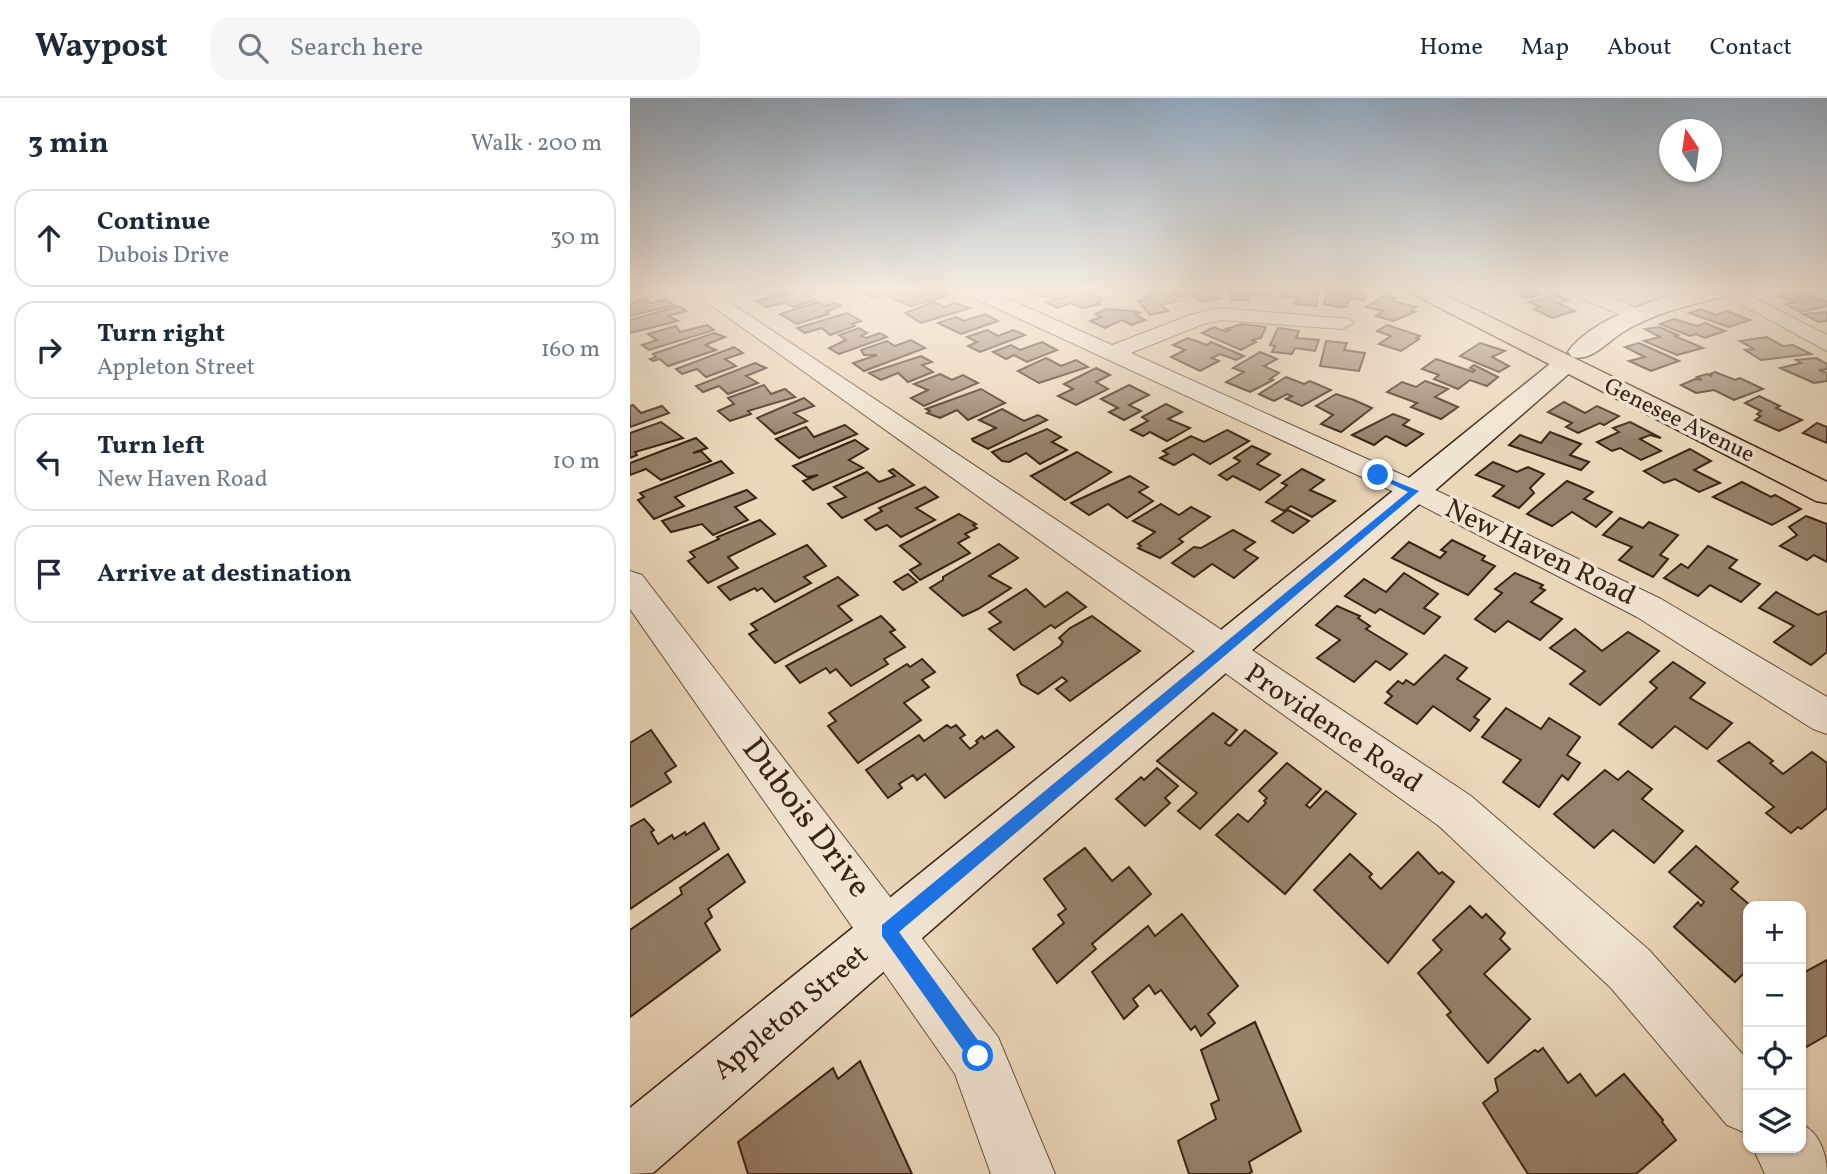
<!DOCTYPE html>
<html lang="en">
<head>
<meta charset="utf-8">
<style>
	:root { --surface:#fff; --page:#f6f6f7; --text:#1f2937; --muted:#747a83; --line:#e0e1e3 }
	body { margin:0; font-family:Vollkorn,serif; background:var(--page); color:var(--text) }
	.controls { position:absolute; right:21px; bottom:21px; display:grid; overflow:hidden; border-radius:14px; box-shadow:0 2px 5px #0004 }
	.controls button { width:63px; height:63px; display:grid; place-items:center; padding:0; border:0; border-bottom:2px solid var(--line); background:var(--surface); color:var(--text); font:35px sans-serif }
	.compass { position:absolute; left:1029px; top:21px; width:63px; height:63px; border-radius:50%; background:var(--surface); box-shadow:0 2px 5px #0004; rotate:347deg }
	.stop { position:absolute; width:21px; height:21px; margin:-16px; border:5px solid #1a73e8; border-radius:50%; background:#fff }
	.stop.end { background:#1a73e8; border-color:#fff; box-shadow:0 2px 7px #0008 }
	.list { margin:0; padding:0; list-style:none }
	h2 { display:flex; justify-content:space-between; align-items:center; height:91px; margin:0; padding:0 28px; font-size:30px }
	h2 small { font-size:23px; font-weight:400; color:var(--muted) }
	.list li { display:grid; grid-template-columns:46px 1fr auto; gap:21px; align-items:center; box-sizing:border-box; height:98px; margin:0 14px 14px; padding:0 14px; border:2px solid var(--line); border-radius:21px }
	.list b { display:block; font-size:26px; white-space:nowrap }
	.list p { margin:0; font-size:23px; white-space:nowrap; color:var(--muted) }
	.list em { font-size:23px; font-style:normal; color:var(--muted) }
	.icon { flex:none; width:38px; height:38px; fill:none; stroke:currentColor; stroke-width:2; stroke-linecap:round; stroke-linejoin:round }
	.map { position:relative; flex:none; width:1197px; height:1076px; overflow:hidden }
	header { display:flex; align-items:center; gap:42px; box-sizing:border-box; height:98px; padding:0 35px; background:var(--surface); border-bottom:2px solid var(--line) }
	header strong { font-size:33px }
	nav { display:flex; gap:38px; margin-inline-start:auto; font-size:24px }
	.search { width:490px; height:63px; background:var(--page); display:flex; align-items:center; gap:18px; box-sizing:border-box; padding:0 24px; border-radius:21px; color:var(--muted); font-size:26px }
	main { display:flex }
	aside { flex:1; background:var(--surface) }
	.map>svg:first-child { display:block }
	.building { fill:#968069; stroke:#3b2313; stroke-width:2 }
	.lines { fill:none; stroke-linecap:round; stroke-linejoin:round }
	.street-casing { stroke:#67503c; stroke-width:2 }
	.secondary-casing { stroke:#3b2313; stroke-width:3 }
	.primary-casing { stroke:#3b2313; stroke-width:3 }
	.street { fill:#f1e4d2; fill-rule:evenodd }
	.secondary { fill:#f1e4d2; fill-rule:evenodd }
	.primary { fill:#ead6b9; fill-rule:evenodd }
	.route { fill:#1a73e8 }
	.labels { text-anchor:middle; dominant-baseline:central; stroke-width:7; stroke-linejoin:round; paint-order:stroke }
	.far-street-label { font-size:23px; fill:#3b2313; stroke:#f1e4d2 }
	.street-label { font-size:28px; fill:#3b2313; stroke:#f1e4d2 }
	.near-street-label { font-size:33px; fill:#3b2313; stroke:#f1e4d2 }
</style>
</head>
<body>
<header>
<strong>Waypost</strong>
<div class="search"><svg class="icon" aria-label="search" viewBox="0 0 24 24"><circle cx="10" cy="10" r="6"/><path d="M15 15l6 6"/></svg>Search here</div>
<nav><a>Home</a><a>Map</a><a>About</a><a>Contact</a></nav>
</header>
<main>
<aside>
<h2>3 min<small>Walk · 200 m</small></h2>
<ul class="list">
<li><svg class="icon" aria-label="ahead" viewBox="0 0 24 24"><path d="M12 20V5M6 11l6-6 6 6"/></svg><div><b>Continue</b><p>Dubois Drive</p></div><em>30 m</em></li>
<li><svg class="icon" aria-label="right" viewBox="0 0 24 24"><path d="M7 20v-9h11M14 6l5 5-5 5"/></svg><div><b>Turn right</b><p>Appleton Street</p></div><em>160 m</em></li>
<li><svg class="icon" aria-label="left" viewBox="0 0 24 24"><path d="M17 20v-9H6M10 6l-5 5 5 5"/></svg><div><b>Turn left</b><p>New Haven Road</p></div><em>10 m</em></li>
<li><svg class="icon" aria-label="arrive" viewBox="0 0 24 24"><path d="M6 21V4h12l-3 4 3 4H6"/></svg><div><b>Arrive at destination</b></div></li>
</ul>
</aside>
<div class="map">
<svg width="1197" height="1076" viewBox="0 0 1197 1076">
	<rect width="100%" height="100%" fill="#ead6b9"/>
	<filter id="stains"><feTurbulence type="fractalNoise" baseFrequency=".00286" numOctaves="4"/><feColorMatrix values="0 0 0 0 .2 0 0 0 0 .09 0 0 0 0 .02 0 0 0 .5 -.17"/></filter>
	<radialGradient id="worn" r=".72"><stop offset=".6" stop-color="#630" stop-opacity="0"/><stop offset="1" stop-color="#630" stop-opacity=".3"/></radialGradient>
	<g class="building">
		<polygon points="109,192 158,192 138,197 132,192 117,196"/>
		<polygon points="169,192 185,202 164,209 155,205 136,209 127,203"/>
		<polygon points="228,192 270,192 266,193 270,195 259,198 255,196 243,200"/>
		<polygon points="284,192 307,193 316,198 281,208 259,199"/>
		<polygon points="389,192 442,192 421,200"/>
		<polygon points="532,192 546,203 531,207 538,213 520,217 508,203 519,201 515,198 523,196 521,194"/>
		<polygon points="587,192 581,193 591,200 572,204 563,197 548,199 540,193"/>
		<polygon points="600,192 639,192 640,196 618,196 619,202 602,202"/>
		<polygon points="655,192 688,194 686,208 664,206 668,200 652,199"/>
		<polygon points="698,192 705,194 736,195 734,202 719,201 716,209 710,209 694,206"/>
		<polygon points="878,192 897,192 909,197 897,200"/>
		<polygon points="456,193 466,197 471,202 467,205 470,206 453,210 440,205 428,210 416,204"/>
		<polygon points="1172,195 1197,203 1197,208 1170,214 1155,206 1167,204 1147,198"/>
		<polygon points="756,197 766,200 762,203 786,209 781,213 785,214 763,223 746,218 753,213 736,209"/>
		<polygon points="925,197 938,202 928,205 945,213 922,220 904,211 910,209 899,204"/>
		<polygon points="16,201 21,205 36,201 44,207 0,218 0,206"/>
		<polygon points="188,204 195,208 205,205 211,208 196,214 199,216 167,226 150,216"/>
		<polygon points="304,204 314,209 325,205 340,210 291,225 275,215"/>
		<polygon points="49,208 56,213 38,218 48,223 0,235 0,222"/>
		<polygon points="476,211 503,213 510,215 505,217 515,222 502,227 492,222 475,230 460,223 471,219 465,216"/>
		<polygon points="1071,211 1086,217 1097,213 1120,222 1099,229 1059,215"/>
		<polygon points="1197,214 1197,223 1189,224 1173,216"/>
		<polygon points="217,215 231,223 222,226 225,228 200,237 192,230 175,235 167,230"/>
		<polygon points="355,216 368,223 331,236 308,225 326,219 334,223"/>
		<polygon points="1044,221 1067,228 1075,225 1095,233 1075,240 1066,236 1060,238 1030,226"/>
		<polygon points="611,226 636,229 631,240 622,242 626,244 611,252 572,235 584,229 596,234 600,232 596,231"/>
		<polygon points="77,227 84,232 19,252 12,247 27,242 18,236 46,228 50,234"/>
		<polygon points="757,227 790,238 786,240 789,241 771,253 749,246 761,238 747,233"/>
		<polygon points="1029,229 1048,237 1045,238 1073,250 1047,257 1014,243 1030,239 1015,231"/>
		<polygon points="229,230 237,235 231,238 236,240 250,235 257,239 209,256 199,250 216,242 209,237"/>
		<polygon points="648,230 669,233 666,240 689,242 685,253 665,250 662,256 642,254 645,248 640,247"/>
		<polygon points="357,232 368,238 383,232 395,237 350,254 338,248 347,244 337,239"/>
		<polygon points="84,235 95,239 75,247 86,252 38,268 30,261 23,263 20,261 26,259 23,256"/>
		<polygon points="1137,239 1153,248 1163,247 1181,256 1131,262 1115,252 1124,251 1110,243"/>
		<polygon points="558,240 577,247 581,244 614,258 606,262 590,256 582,260 589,263 570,273 541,259 555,252 543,247"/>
		<polygon points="281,242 295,250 234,273 223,265 247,257 234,257 231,252 257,243 265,248"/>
		<polygon points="696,243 717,245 714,252 735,255 729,273 690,268"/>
		<polygon points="412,244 427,252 397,264 384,257 376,261 363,254 381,247 390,252"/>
		<polygon points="850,245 875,253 862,259 879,268 869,274 830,258"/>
		<polygon points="1009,245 1049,263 1021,273 999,263 1015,259 995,249"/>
		<polygon points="104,249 113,255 95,261 106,268 76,279 67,271 52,276 46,271"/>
		<polygon points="630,254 647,261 634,268 649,275 640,281 643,282 620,294 596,284 614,274 603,270"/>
		<polygon points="291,258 302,264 292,267 303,274 278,284 268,275 251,282 239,275"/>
		<polygon points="416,260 431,268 446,262 458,269 409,285 388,273"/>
		<polygon points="1186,260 1197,266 1197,271 1189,272 1197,275 1197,283 1184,285 1150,270 1171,265 1166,262"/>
		<polygon points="806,261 843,274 845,272 840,270 844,267 868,279 857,288 840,282 828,291 804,281 809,277 792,271"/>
		<polygon points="125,265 136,270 116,278 128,285 98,296 89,288 73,294 66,288"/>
		<polygon points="466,270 480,277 466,284 478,291 446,307 428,298 443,291 434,286"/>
		<polygon points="1085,274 1105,282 1110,280 1133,291 1104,302 1084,292 1066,295 1051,287 1065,281 1072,282 1067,279 1077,276 1082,278 1080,276"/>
		<polygon points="310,276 322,282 333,277 348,285 294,308 281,300 298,292 284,286"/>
		<polygon points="656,279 674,286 680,283 701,292 672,308 656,301 662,298 657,296 644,303 629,296"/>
		<polygon points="795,283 818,291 805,299 828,309 811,321 781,309 787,305 757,294 772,284 786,289"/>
		<polygon points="134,287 141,296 155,291 165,299 118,313 121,316 100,323 88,313 104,306 98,300"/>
		<polygon points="499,287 519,297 499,307 511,313 494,322 479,314 488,310 471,301"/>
		<polygon points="351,291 375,305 338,322 327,312 310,320 297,315 300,313 296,311"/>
		<polygon points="706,296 724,302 742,310 711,334 691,326 703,317 686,308"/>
		<polygon points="1129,298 1150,308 1146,310 1172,322 1149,333 1125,322 1131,318 1127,316 1131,313 1115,305"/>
		<polygon points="174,300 184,308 164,315 177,323 145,336 127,320"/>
		<polygon points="934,304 955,315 967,308 989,318 974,327 970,325 948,335 936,329 942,325 918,314"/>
		<polygon points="536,306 552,314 538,321 560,330 537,343 520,334 513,338 501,332 518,323 512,319"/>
		<polygon points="3,307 11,315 32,308 39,315 0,329 0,308"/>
		<polygon points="372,311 394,323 408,317 417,322 358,351 343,343 342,341 366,330 349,322"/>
		<polygon points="763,316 779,322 773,327 793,336 776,348 756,338 744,347 722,337"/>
		<polygon points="31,324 53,340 5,354 7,357 0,360 0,335"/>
		<polygon points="1000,324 1031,340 1020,337 1010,341 1031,353 1011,362 990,350 982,353 967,344 989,334 983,330"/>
		<polygon points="1187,325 1197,329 1197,345 1173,335"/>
		<polygon points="215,327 227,336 169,360 146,341 176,329 184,339"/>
		<polygon points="417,331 431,339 422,344 437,352 410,366 396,355 379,364 372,363 362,354"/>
		<polygon points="597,332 619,343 580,366 563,356 544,367 530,360 538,356 533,353 561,338 574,344"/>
		<polygon points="920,334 951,346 940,357 959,364 951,372 879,347 890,337 911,345"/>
		<polygon points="66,340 77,350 63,355 71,353 81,363 31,382 16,371 0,377 0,365"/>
		<polygon points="225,342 238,351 219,362 233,370 183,392 173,383 188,377 177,379 163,368"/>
		<polygon points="622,348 640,356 627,366 650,377 630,392 603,378 597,382 589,377 608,365 610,363 604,360"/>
		<polygon points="1060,351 1081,363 1064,372 1090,385 1069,394 1045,381 1034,385 1014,373"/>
		<polygon points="447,354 481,374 435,402 401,378"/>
		<polygon points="91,363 103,375 45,399 54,408 24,421 8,402 14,399 10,395"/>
		<polygon points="863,364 887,374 898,369 914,376 900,390 904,395 889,410 863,398 874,388 846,377"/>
		<polygon points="263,371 284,387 212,420 198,406 216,399 204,389 237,374 249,384 265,378 259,373"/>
		<polygon points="672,371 694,382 680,392 705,403 682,419 661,408 654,413 636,404 654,390 657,387 652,385"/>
		<polygon points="500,378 518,389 509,394 523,403 497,420 478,406 459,417 441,405"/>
		<polygon points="937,383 963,394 954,401 982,414 966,429 942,414 922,428 897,416"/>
		<polygon points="1112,384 1141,399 1145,397 1171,411 1142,427 1083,399"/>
		<polygon points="295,389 308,399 286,410 305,422 271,439 257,427 246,432 235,422 252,413 249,410"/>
		<polygon points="117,392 126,400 105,409 118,422 83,437 72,426 41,434 32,423"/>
		<polygon points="531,406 549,417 561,409 580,419 549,441 553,444 530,460 508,450 511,448 508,446 525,434 503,423"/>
		<polygon points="658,412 679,423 663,435 642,423"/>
		<polygon points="329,416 346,426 343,427 347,430 335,436 339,439 328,445 340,455 290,482 280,472 291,466 270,448"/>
		<polygon points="1176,418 1197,426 1197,464 1184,457 1177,462 1150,448 1167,437 1159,429"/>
		<polygon points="990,420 1013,430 1019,424 1048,437 1030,457 1038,461 1023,479 989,462 1002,449 973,437"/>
		<polygon points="130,422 145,436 98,459 108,470 78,485 58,463 65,459 60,454 89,441 87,439"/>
		<polygon points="603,432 625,444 614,452 628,460 604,480 582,466 564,479 542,465 564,449 571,450"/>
		<polygon points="822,442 855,458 852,462 865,468 838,497 762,460 779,444 810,460 816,454 811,452"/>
		<polygon points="369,446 388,460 359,478 381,490 348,511 333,518 300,490 313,482 313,479"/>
		<polygon points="177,447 196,468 174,479 181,485 145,504 132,490 127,493 125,490 100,502 88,489"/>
		<polygon points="1078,448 1107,462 1099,470 1130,486 1111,504 1080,487 1068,498 1034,480 1051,466 1058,470"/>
		<polygon points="774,475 808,496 794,510 810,519 794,536 750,511 745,515 715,498 734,481 756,494"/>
		<polygon points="885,475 913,487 910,490 915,492 901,504 932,521 910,542 878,523 865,534 845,521 872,495 865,491"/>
		<polygon points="278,476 287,484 273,492 264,484"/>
		<polygon points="208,479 228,497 208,508 222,522 145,565 119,536 127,532 121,526"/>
		<polygon points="396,491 415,509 437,494 456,509 425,530 421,527 384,552 359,531 371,524 359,514"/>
		<polygon points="1146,494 1188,517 1197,513 1197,554 1181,567 1144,544 1164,528 1129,510"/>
		<polygon points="707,508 730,518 728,520 740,528 736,531 777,556 760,572 746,563 724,584 687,560 710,542 686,527"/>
		<polygon points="251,518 265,532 260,534 275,549 254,561 258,566 221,588 206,571 200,575 196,570 170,585 156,568"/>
		<polygon points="462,518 510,553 440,603 426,591 437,583 432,579 408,596 391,586 387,577 430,548 433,544 429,540 440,530"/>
		<polygon points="945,531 972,553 998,534 1029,553 970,607 940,586 955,573 920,550"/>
		<polygon points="815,557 837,570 827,581 860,601 844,619 849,622 840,633 803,608 787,626 755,605 762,598 757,594 768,583 773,586 776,582 784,587"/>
		<polygon points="292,561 305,574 292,582 299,589 274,605 291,622 228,665 198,628 206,623 199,615 277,566 280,569"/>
		<polygon points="1043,564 1075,585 1060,600 1102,625 1077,651 1045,628 1022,650 989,626 1027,590 1020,584"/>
		<polygon points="876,610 911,631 919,620 950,639 937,657 950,665 938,682 932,677 909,709 873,684 891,662 852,639"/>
		<polygon points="583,615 607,632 595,645 600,648 615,632 647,655 570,731 548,713 567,695 527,663"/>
		<polygon points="317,627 321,630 326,627 335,637 330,640 340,651 348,645 346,643 352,638 354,641 367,632 384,649 315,700 295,676 287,682 283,677 269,686 272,690 258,700 236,672 289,637 294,643"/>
		<polygon points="21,632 46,668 35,675 41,684 0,709 0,645"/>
		<polygon points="1119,644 1143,663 1140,665 1153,676 1182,654 1197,665 1197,710 1171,731 1168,729 1161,735 1136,715 1144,709 1088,663"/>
		<polygon points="657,665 691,691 676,707 680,710 696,693 726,716 655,796 586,737 608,716 618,724 636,705 634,703 637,700 629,693"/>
		<polygon points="527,670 548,688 535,700 540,705 515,728 486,701 511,679 514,682"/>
		<polygon points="975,672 988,682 998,673 1022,691 1012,701 1053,733 1024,765 983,732 964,750 924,716"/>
		<polygon points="14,721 24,732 21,734 28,746 42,737 44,741 55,734 56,737 74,725 89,751 0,811 0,729"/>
		<polygon points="1066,748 1108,784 1101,791 1121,808 1118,808 1118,875 1116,873 1105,884 1044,829 1068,804 1071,808 1074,804 1039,774"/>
		<polygon points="455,750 482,783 499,769 521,796 462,846 466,851 427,885 403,851 434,825 428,817 436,811 414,781"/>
		<polygon points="788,754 809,776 812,774 824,784 758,865 684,792 720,756 742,776 739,779 751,791"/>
		<polygon points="98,756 115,784 78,811 82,819 75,825 90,852 0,919 0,832 52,796 50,790"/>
		<polygon points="840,808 852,820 856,816 875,835 870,841 880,851 854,876 900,921 858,965 817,917 821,914 788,875 812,852 803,842"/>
		<polygon points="552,816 608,888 578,916 585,925 571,938 565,928 561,932 531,892 525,896 519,887 503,901 508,908 494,921 462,874 518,828 525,838"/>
		<polygon points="1197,862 1197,937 1171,952 1171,876"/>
		<polygon points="625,924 671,1033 619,1064 622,1074 618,1076 559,1076 548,1043 586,1021 581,1006 589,1002 571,952"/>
		<polygon points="913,950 938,985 950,976 966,998 994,976 1033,1022 1032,1024 1046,1042 1006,1076 898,1076 853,1005 868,993 865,981 905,952 908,954"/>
		<polygon points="230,963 282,1076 118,1076 108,1044 203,970 208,981"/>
	</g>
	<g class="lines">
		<g class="street-casing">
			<g id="street">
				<polygon points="0,192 33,192 30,196 0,204"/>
				<polygon points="60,192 81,192 841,698 1019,852 1118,962 1118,1036 1097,1027 981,890 809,728"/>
				<polygon points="333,192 358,192 482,247 560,217 591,210 719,221 723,225 712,231 591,222 573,226 501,255 795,387 1031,501 1197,599 1197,636 1183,631 1007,519 775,399 336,196"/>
				<polygon points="938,192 964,192 1014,213 1017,217 1014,221 1000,221 941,196"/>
				<polygon points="1085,192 1109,192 1197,237 1197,253"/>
				<polygon points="0,473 12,477 368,939 425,1076 361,1076 325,976 0,511"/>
				<path d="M1171,1026C1190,1034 1197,1057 1197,1076H1135L1123,1050H1171Z"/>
			</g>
		</g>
		<g class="secondary-casing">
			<g id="secondary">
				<path d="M1064,192H1108L1105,196C1065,206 1029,212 993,234C977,244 961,264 942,259L938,254C960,222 1027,199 1064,192Z"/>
				<polygon points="935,259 944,261 947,266 944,271 23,1075 0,1076 0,1010 926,261"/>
			</g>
		</g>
		<g class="primary-casing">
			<polygon id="primary" points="780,192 805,192 1197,384 1197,405 1186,403 783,196"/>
		</g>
		<use href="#street" class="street"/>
		<use href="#secondary" class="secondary"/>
		<use href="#primary" class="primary"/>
	</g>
	<linearGradient id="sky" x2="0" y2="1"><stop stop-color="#91a9bf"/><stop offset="0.56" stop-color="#f6ede0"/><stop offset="1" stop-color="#f6ede0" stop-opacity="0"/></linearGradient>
	<rect width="1197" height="342" fill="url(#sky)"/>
	<polygon class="route" points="745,375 789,393 269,834 355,952 357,958 355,965 348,967 342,965 252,838 252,827 778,394 745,378"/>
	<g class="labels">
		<g class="far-street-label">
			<text transform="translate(1049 323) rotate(26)">Genesee Avenue</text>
		</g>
		<g class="street-label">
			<text transform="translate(910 455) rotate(26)">New Haven Road</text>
			<text transform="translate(703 631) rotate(34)">Providence Road</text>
			<text transform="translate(161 915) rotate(-40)">Appleton Street</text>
		</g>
		<g class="near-street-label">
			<text transform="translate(175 721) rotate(53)">Dubois Drive</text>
		</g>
	</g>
	<rect width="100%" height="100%" filter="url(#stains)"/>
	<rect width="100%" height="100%" fill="url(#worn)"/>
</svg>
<div class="controls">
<button>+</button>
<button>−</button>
<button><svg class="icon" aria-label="locate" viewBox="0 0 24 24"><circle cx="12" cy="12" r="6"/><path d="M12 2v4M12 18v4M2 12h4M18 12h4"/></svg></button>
<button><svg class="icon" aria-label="layers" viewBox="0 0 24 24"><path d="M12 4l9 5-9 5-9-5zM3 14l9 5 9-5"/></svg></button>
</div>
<svg class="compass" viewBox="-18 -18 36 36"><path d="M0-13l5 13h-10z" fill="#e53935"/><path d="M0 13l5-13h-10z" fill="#747a83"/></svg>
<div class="stop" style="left:348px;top:958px"></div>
<div class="stop end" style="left:748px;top:377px"></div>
</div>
</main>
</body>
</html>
